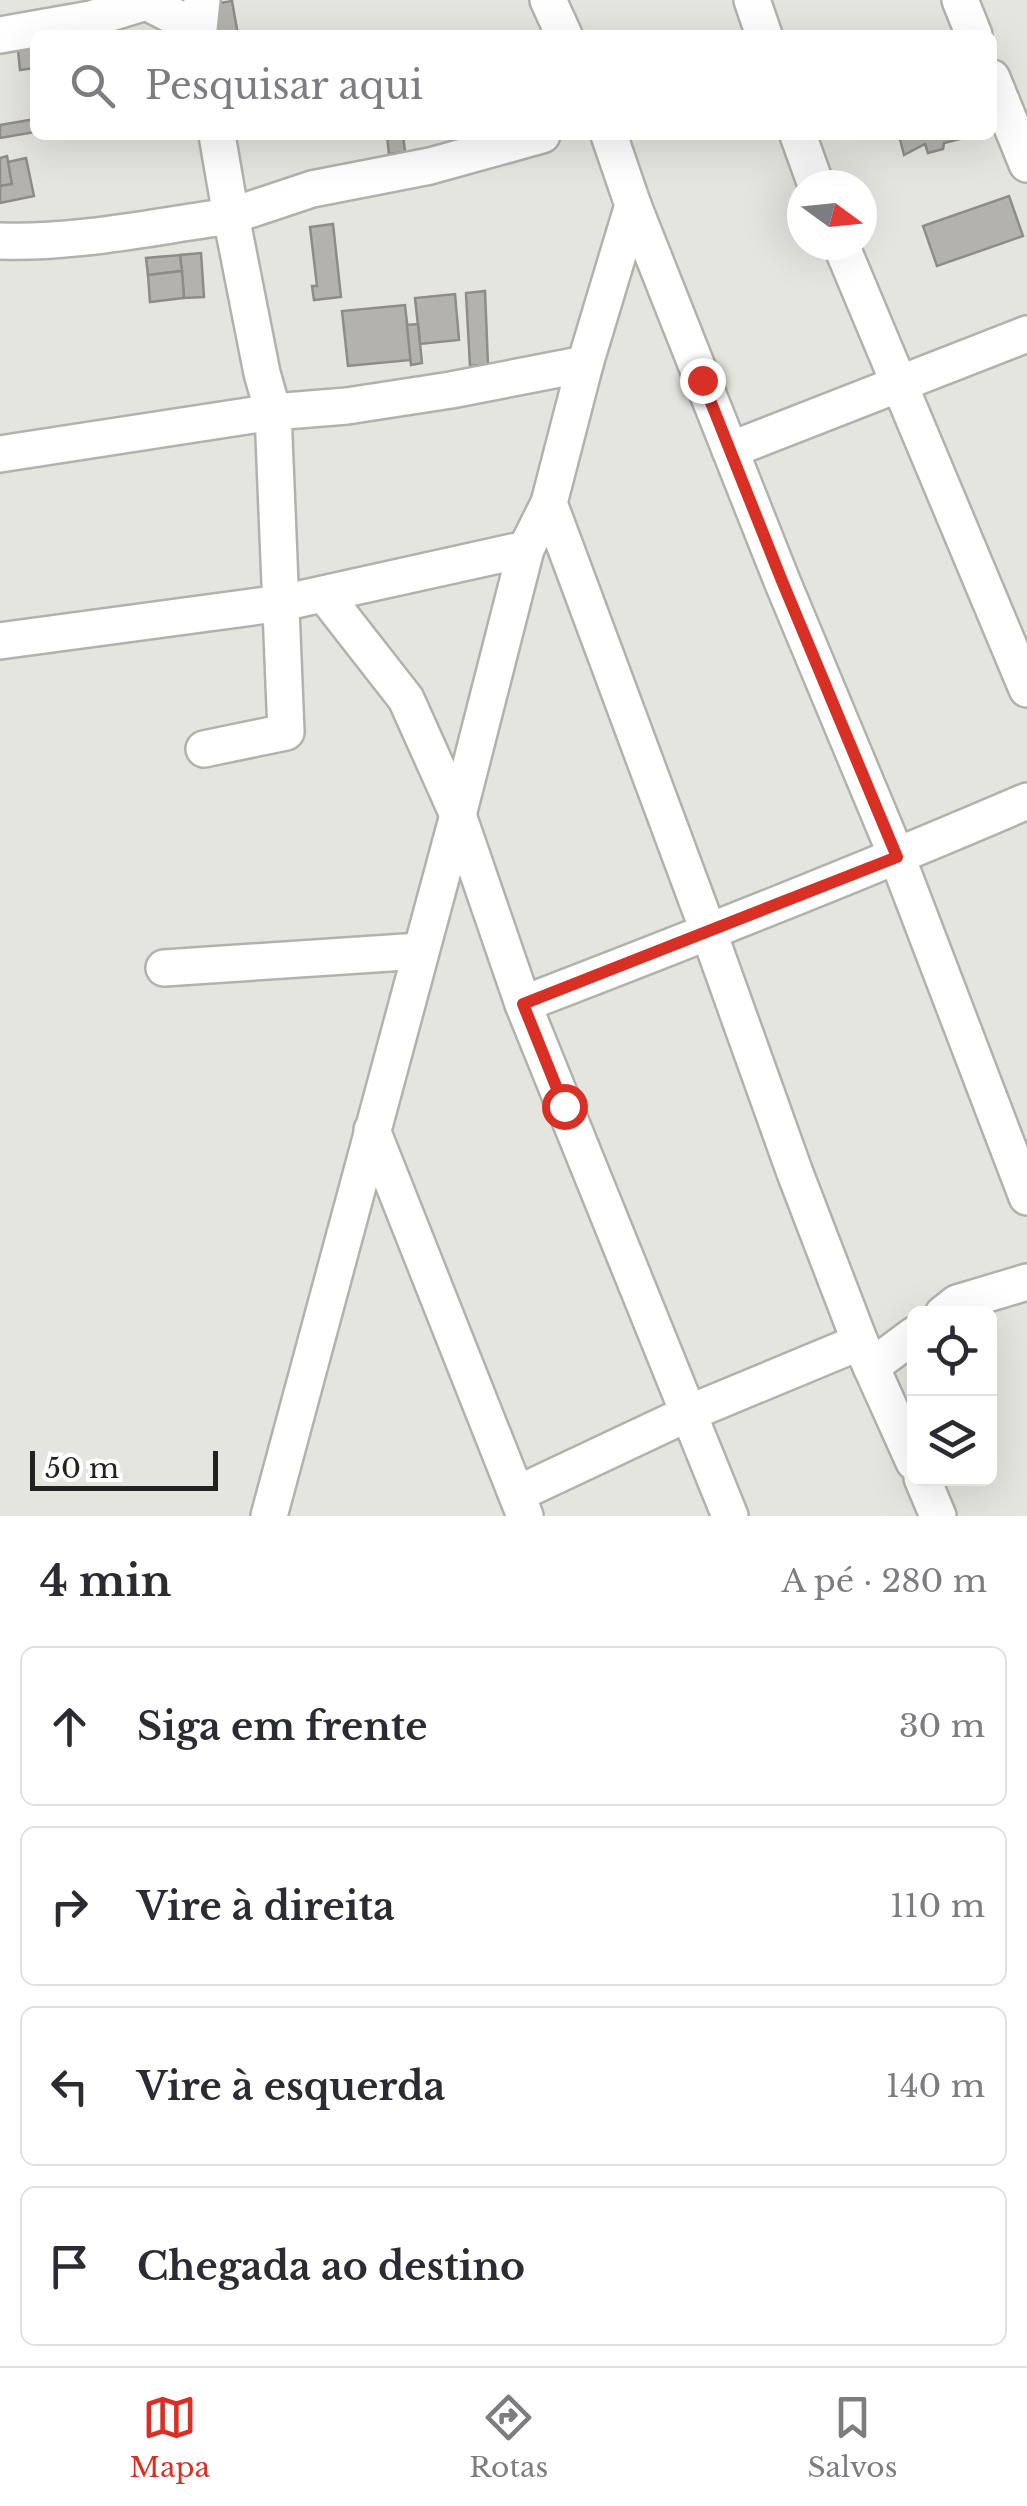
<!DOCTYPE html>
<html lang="pt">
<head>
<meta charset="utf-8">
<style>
	:root { --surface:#fff; --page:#f7f7f7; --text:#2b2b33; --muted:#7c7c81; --line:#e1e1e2; --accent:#d93025 }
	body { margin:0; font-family:"Libre Baskerville",serif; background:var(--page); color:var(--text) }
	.controls { position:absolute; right:30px; bottom:30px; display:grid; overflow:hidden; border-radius:15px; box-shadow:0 10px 40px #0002 }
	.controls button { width:90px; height:90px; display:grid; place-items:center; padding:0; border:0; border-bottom:2px solid var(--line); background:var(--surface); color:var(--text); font:50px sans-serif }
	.compass { position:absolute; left:787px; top:170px; width:90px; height:90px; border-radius:50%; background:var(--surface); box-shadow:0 10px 40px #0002; rotate:105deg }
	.scale { position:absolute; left:30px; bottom:25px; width:188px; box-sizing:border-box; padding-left:10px; border:5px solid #222220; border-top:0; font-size:28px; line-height:35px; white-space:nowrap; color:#222220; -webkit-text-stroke:8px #fff; paint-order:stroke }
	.stop { position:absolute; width:30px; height:30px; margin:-22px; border:8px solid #d93025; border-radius:50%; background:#fff }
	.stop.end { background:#d93025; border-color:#fff; box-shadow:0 2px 10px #0008 }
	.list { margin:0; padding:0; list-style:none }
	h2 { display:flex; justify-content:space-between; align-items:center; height:130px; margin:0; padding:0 40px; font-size:42px }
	h2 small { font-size:32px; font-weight:400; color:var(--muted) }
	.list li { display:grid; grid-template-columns:65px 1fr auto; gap:30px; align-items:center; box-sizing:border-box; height:160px; margin:0 20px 20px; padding:0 20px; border:2px solid var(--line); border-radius:15px }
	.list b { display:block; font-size:38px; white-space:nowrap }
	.list em { font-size:32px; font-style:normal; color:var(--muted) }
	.icon { flex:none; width:55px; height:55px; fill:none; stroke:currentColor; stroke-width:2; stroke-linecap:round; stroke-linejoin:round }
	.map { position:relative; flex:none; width:1027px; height:1516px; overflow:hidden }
	.search { position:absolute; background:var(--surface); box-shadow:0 10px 40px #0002; left:30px; right:30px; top:30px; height:110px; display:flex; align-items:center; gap:25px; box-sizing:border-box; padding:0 35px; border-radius:15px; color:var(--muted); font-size:38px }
	.sheet { height:850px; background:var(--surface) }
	nav { display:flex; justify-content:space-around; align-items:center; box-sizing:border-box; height:140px; border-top:2px solid var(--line); background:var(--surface); font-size:28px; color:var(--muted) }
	nav a { display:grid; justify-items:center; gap:5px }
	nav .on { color:var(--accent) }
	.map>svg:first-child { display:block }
	.building { fill:#b3b2ad; stroke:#8d8d88; stroke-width:2.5 }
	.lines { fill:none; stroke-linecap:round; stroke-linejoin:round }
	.minor-casing { stroke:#b2b2ad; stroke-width:40 }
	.minor { stroke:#fff; stroke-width:35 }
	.route { stroke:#d93025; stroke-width:12 }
</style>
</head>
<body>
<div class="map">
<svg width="1027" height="1516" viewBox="0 0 1027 1516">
	<rect width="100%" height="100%" fill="#e5e5df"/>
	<g class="building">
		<polygon points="232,1 238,35 219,35 214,4"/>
		<polygon points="35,48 35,68 20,70 18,50"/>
		<polygon points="35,119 35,132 0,138 0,125"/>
		<polygon points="403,135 405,152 389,154 387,136"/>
		<polygon points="899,135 968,135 968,137 944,143 943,149 928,153 925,144 904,155"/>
		<polygon points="7,156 12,184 0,186 0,158"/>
		<polygon points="26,158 34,196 0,203 0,186 12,184 8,162"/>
		<polygon points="1009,196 1023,236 937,266 923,226"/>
		<polygon points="333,224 341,297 314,300 312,286 317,286 310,227"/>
		<polygon points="201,253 204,297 184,298 180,255"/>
		<polygon points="180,255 182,271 148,275 146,258"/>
		<polygon points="182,271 184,298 150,302 148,275"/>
		<polygon points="485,291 488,365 470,366 466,293"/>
		<polygon points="455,294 459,340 420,344 415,298"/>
		<polygon points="405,305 411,360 348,366 342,311"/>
		<polygon points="418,324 422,363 411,365 407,325"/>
	</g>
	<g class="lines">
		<g class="minor-casing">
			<g id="minor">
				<polyline points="548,0 564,35"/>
				<polyline points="752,0 764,35"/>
				<polyline points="960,0 974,35"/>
				<polyline points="0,35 91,19 146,2 199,29 202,0"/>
				<polyline points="992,78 1027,164"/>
				<polyline points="217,135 231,216 312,189 430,166 542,135"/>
				<polyline points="609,135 633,205 782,581 897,857 1027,1197"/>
				<polyline points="798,135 816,185"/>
				<path d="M0,241C75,244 156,226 231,216L262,373L273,412L286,732L204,749"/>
				<polyline points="841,245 1027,689"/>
				<polyline points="730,450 1027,334"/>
				<polyline points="0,454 273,412 347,406 451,390 585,364"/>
				<polyline points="549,503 709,933 795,1173 860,1342 914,1462"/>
				<polyline points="324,594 406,699 458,815 523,1004 730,1516"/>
				<polyline points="0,641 282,603 526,549"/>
				<polyline points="164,968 420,951"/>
				<path d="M523,1004C692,939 860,873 1027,801"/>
				<polyline points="372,1130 525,1516"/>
				<polyline points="943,1314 957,1303 1027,1282"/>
				<polyline points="871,1367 914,1335"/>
				<polyline points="922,1478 938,1516"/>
				<polyline points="517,1494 689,1413 860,1342"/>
				<polyline points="269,1516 458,815 526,549 549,503 585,364 633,205"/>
			</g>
		</g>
		<use href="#minor" class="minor"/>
	</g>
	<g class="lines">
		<polyline class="route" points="564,1106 523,1004 897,857 782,581 702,380"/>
	</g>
</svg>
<div class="controls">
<button><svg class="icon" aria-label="locate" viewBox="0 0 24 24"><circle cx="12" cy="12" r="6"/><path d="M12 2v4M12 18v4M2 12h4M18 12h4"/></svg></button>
<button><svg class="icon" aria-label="layers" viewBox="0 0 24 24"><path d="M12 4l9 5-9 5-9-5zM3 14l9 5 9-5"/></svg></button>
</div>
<svg class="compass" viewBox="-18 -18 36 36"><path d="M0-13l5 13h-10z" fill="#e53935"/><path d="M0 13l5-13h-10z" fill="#7c7c81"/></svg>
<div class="scale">50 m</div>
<div class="stop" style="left:564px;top:1106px"></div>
<div class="stop end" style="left:702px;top:380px"></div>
<div class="search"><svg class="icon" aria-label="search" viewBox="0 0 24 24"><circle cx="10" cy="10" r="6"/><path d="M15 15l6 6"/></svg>Pesquisar aqui</div>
</div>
<section class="sheet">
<h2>4 min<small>A pé · 280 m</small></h2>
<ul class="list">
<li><svg class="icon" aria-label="ahead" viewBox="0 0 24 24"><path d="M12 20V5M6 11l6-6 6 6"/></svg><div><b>Siga em frente</b></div><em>30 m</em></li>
<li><svg class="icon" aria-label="right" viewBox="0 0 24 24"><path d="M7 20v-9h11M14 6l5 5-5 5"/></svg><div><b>Vire à direita</b></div><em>110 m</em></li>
<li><svg class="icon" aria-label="left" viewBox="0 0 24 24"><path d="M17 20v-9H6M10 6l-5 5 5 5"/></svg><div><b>Vire à esquerda</b></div><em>140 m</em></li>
<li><svg class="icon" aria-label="arrive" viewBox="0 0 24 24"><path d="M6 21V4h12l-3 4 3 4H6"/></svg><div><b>Chegada ao destino</b></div></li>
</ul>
</section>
<nav>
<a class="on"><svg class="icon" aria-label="map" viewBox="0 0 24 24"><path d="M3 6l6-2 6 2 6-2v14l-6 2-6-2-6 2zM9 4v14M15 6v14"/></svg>Mapa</a>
<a><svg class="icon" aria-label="directions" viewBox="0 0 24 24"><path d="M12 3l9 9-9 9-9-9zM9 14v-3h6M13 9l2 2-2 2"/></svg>Rotas</a>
<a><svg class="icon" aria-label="saved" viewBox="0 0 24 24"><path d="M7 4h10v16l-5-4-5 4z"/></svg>Salvos</a>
</nav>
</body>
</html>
